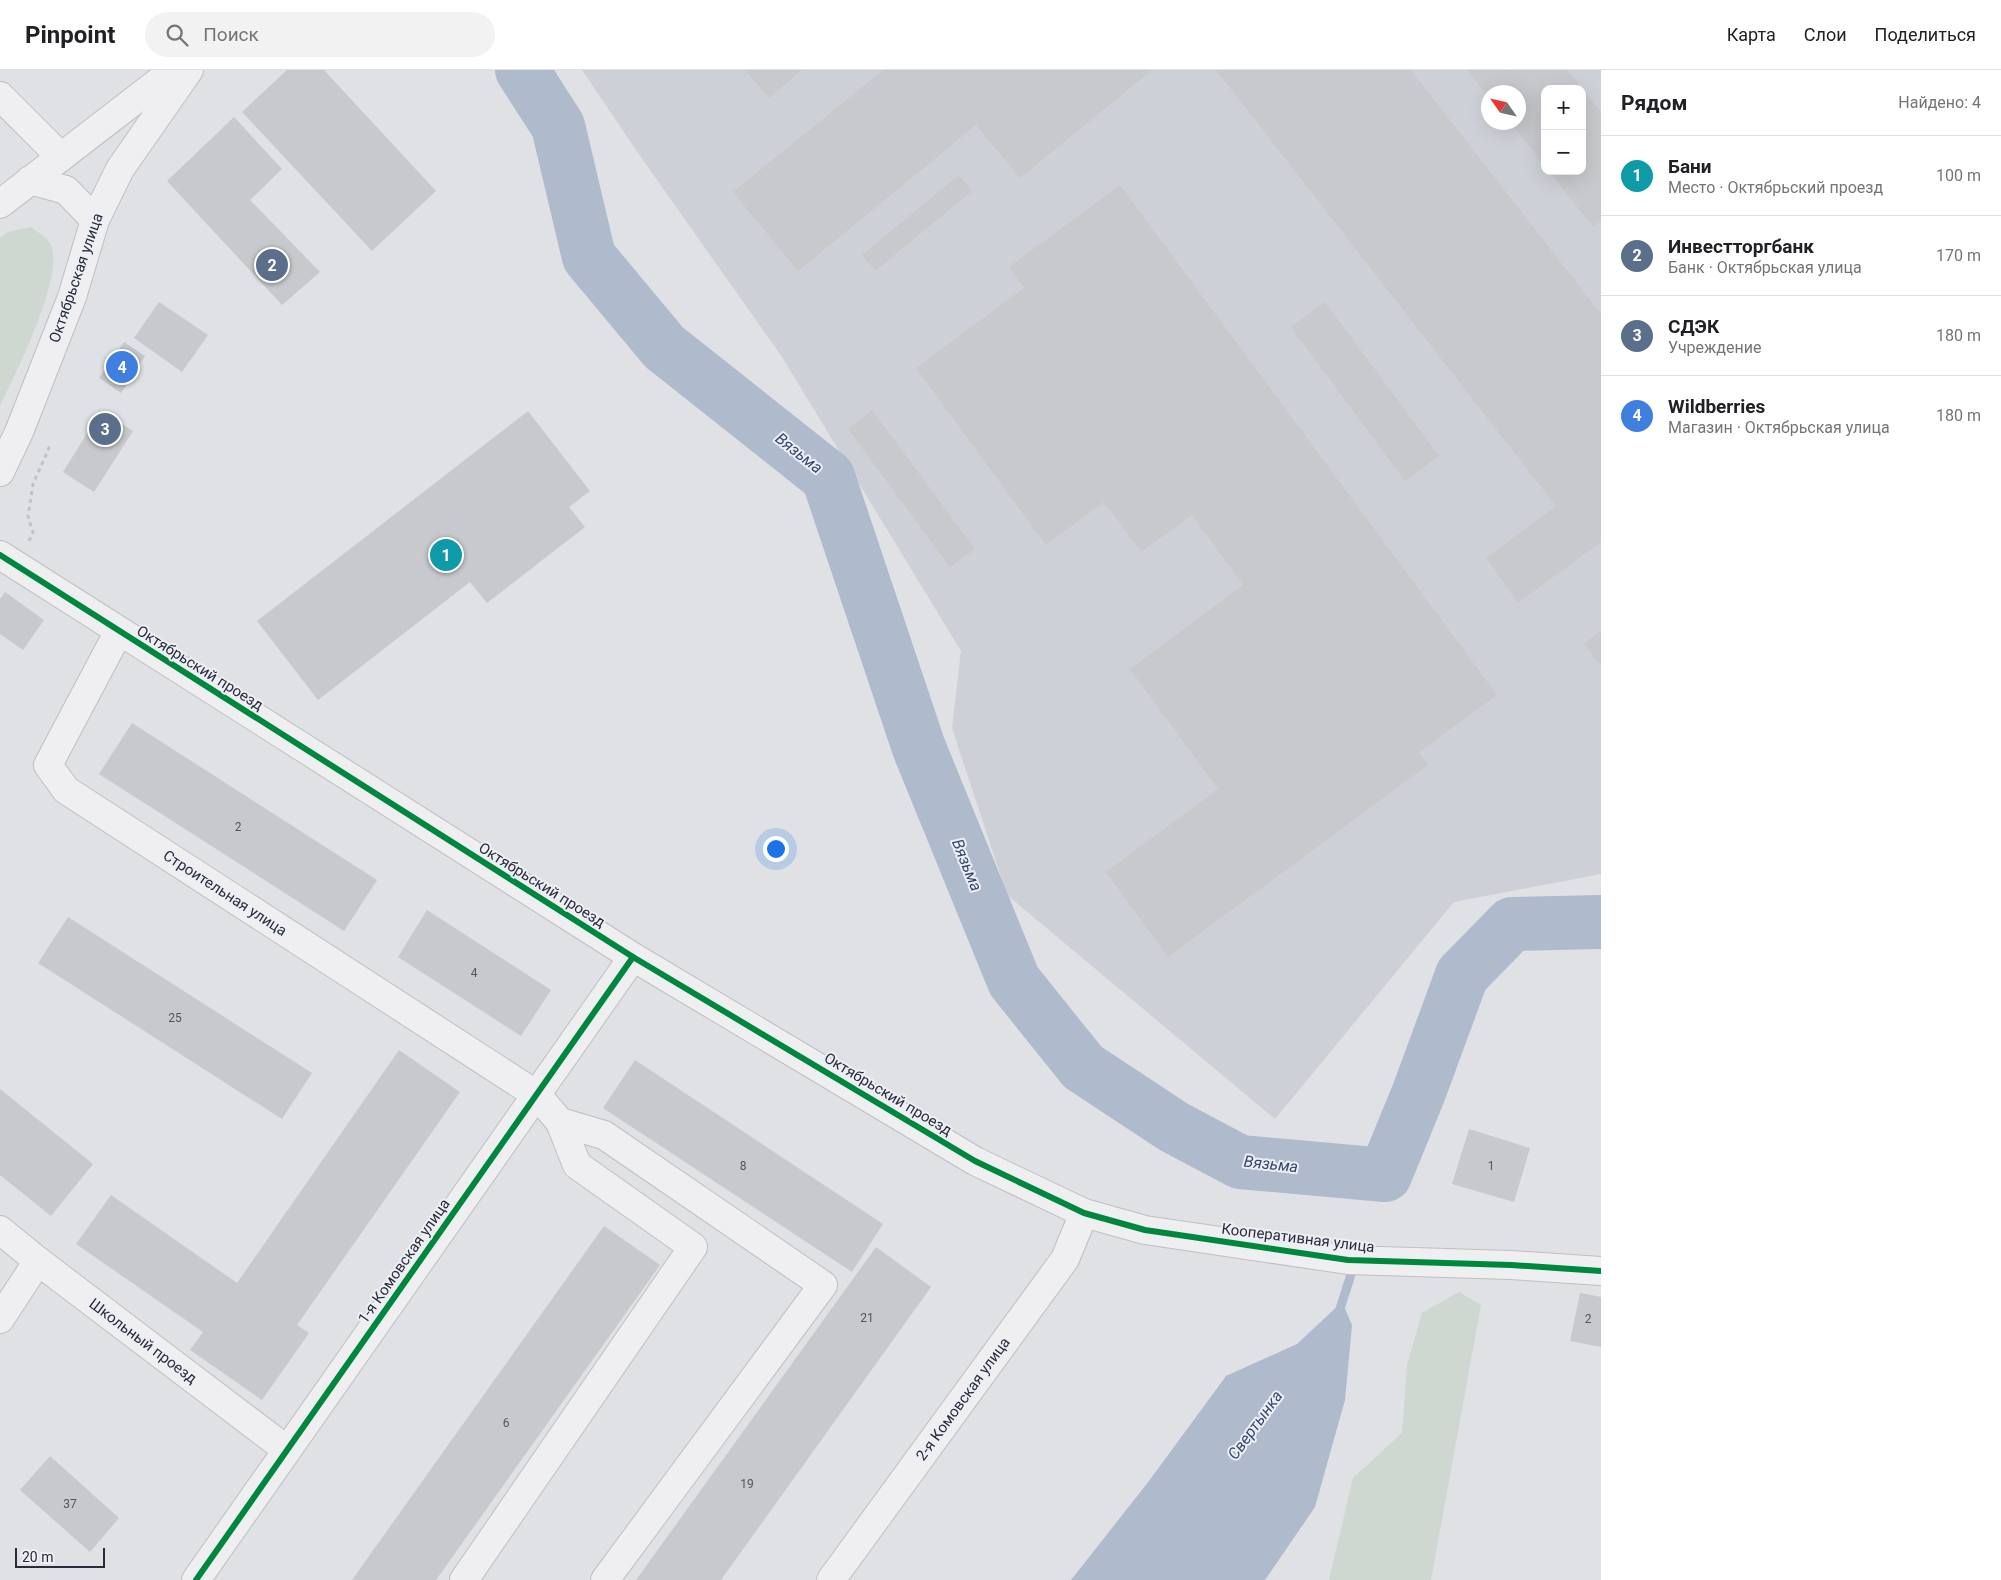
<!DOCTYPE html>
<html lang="ru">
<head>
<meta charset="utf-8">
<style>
	:root { --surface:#fff; --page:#f2f2f2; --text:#202124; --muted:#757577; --line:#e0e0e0; --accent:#db2777 }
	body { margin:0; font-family:Roboto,sans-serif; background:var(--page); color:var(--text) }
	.controls { position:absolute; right:15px; top:15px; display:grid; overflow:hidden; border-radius:10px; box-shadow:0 5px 20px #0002 }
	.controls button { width:45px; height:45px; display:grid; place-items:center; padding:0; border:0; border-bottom:1px solid var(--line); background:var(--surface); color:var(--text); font:25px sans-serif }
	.compass { position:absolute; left:1481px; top:15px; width:45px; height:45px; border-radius:50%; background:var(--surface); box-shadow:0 5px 20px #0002; rotate:304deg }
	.scale { position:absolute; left:15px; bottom:12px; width:90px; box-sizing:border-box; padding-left:5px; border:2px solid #282c3b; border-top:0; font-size:14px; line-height:18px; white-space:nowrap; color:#282c3b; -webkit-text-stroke:4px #edeff4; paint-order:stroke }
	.you { position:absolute; left:775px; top:778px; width:18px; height:18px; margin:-12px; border:4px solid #fff; border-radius:50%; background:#1a73e8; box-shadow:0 0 0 8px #1a73e833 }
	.badge { display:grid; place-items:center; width:32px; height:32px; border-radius:50%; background:var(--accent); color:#fff; font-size:16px; font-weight:700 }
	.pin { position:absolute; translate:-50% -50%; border:2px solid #fff; box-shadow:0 1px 5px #0006 }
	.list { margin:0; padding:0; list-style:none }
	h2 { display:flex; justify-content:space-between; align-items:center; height:65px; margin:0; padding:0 20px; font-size:21px }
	h2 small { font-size:16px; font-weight:400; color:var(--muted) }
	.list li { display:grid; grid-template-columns:32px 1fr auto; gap:15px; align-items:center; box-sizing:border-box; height:80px; padding:0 20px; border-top:1px solid var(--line) }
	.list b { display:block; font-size:19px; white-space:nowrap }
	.list p { margin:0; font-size:16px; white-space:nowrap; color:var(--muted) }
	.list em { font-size:16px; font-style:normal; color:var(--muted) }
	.icon { flex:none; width:28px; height:28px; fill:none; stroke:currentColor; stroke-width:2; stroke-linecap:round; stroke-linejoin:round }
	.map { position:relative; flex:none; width:1601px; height:1510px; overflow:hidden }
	header { display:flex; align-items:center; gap:30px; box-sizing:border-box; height:70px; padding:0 25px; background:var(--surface); border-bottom:1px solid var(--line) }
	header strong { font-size:24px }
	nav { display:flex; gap:28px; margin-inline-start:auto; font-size:18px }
	.search { width:350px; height:45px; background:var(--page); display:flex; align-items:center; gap:12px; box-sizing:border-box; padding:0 18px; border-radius:28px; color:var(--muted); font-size:19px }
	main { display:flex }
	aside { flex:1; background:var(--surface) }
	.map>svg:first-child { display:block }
	.built { fill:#ced0d7; fill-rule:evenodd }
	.green { fill:#ced7d0 }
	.water { fill:#afbacd }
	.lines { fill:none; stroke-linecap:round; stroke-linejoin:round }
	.stream { stroke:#afbacd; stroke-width:9 }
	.river { stroke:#afbacd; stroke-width:54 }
	.building { fill:#c7c9cc }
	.minor-casing { stroke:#bdbfc2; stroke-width:30 }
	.path { stroke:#c1c2c7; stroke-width:3; stroke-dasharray:4 4; stroke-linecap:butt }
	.minor { stroke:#efeff1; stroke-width:28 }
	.cycleway-casing { stroke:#edeff4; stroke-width:9 }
	.cycleway { stroke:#00873e; stroke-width:6 }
	.labels { text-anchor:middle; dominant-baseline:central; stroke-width:4; stroke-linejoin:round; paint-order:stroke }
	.number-label { font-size:12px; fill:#505460 }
	.street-label { font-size:15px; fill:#282c3b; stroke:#edeff4 }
	.water-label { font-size:16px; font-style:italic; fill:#36476b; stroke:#edeff4 }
</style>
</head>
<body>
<header>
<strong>Pinpoint</strong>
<div class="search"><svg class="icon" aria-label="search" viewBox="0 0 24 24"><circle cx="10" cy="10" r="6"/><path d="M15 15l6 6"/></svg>Поиск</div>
<nav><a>Карта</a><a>Слои</a><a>Поделиться</a></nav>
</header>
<main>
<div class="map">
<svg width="1601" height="1510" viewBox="0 0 1601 1510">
	<rect width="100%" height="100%" fill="#dfe1e4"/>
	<path class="built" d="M582,0H1601V804L1454,832L1275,1049L1007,825L952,658L961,581L782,287L638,83ZM1545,19H1582V101H1545ZM1488,22H1518V52H1488Z"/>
	<g class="green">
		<path d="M31,157C37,162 48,168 51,175C65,206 15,304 0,336V168L8,162Z"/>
		<polygon points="1459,1222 1481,1235 1431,1510 1329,1510 1353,1408 1402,1363 1407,1295 1422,1243"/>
	</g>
	<polygon class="water" points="1342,1232 1352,1255 1345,1330 1315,1437 1265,1510 1071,1510 1149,1411 1226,1306 1297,1274"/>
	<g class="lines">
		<polyline class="stream" points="1339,1242 1354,1195"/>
		<polyline class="river" points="522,0 558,56 589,187 664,277 828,407 919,678 1014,911 1083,997 1174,1057 1240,1092 1385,1105 1419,1022 1462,905 1512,854 1601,852"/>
	</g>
	<g class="building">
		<polygon points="287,0 324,0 436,121 372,181 242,42"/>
		<polygon points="745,0 802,0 769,28"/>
		<polygon points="883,0 1152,0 1020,108 976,55 798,201 733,122"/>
		<polygon points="1216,0 1411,0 1601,244 1601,472 1518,533 1486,488 1556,436"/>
		<polygon points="1467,0 1567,0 1601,42 1601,151 1593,157 1549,101 1582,101 1582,19 1545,19 1545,96 1510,52 1518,52 1518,22 1488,22 1488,26"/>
		<polygon points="234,47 282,99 250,130 320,202 282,235 167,111"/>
		<polygon points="959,105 972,121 875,201 862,185"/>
		<polygon points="1120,115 1497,625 1419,682 1428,695 1168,887 1106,802 1218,719 1130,599 1243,515 1192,445 1141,482 1104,432 1046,475 916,298 1024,218 1009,197"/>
		<polygon points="159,232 208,265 182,302 134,268"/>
		<polygon points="1325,232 1439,386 1405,411 1291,257"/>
		<polygon points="124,272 145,286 121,323 99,308"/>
		<polygon points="872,340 975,479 950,497 848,359"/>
		<polygon points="101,341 133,361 94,422 63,402"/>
		<polygon points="528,341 590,421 569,437 585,457 487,533 470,512 318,630 257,551"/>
		<polygon points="5,522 44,550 23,580 0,564 0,529"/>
		<polygon points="1601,560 1601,596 1584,574"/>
		<polygon points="132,653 377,810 344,861 99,704"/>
		<polygon points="427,840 551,920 521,966 398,887"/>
		<polygon points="68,847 312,1003 282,1049 38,893"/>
		<polygon points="399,980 460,1022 297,1255 309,1263 262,1330 190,1280 203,1262 76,1174 111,1125 237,1213"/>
		<polygon points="635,990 883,1154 852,1202 603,1038"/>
		<polygon points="0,1019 93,1094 51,1146 0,1105"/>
		<polygon points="1469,1059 1530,1078 1514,1132 1452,1114"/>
		<polygon points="604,1156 660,1195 436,1510 352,1510"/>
		<polygon points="876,1177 931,1217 721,1510 636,1510"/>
		<polygon points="1580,1223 1601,1227 1601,1277 1570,1271"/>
		<polygon points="50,1386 119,1448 90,1482 20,1420"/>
	</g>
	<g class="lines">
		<g class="minor-casing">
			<g id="minor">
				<polyline points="0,26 61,87"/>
				<polyline points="30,110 66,120 95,150"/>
				<polyline points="0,134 174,0"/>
				<polyline points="0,402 19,362 72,227 95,150 120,99 189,0"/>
				<polyline points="0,485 633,887 975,1091 1084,1143 1145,1160 1348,1190 1511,1195 1601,1201"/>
				<polyline points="119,561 48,695 66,720 537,1025 560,1052 577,1095 693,1177 464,1510"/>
				<polyline points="560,1052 604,1065 823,1215 605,1510"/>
				<polyline points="0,1160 38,1191 287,1380"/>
				<polyline points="0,1249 38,1191"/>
				<polyline points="196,1510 633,887"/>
				<polyline points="831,1510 1065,1189 1084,1143"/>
			</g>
		</g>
		<polyline class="path" points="29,471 33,463 28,446 33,414 49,378 45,375"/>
		<use href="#minor" class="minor"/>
		<g class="cycleway-casing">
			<g id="cycleway">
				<polyline points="0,485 633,887 975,1091 1084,1143 1145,1160 1348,1190 1511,1195 1601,1201"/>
				<polyline points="196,1510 633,887"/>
			</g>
		</g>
		<use href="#cycleway" class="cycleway"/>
	</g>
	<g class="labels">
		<g class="number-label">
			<text x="238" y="757">2</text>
			<text x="474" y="903">4</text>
			<text x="175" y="948">25</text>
			<text x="743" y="1096">8</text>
			<text x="1491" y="1096">1</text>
			<text x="867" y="1248">21</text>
			<text x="1588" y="1249">2</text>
			<text x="506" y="1353">6</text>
			<text x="747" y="1414">19</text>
			<text x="70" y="1434">37</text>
		</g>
		<g class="street-label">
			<text transform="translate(76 208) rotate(-71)">Октябрьская улица</text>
			<text transform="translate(200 598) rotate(32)">Октябрьский проезд</text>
			<text transform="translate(542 815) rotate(32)">Октябрьский проезд</text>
			<text transform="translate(225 823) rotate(33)">Строительная улица</text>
			<text transform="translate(888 1024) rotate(31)">Октябрьский проезд</text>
			<text transform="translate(1298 1168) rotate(7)">Кооперативная улица</text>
			<text transform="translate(404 1191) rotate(-55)">1-я Комовская улица</text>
			<text transform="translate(143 1271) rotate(37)">Школьный проезд</text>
			<text transform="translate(963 1329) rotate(-54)">2-я Комовская улица</text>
		</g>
		<g class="water-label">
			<text transform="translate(799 383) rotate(38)">Вязьма</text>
			<text transform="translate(967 795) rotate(68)">Вязьма</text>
			<text transform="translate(1271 1094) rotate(6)">Вязьма</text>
			<text transform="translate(1255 1355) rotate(-54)">Свертынка</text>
		</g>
	</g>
</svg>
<div class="controls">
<button>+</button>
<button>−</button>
</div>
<svg class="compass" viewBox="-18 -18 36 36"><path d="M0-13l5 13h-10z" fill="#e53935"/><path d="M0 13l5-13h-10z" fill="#757577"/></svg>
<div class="scale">20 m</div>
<div class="you"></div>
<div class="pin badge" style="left:446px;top:485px;background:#0f9aa8">1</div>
<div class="pin badge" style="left:272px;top:195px;background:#5c6f8a">2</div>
<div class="pin badge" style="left:105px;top:359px;background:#5c6f8a">3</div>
<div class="pin badge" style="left:122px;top:297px;background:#3f7fe0">4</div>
</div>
<aside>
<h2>Рядом<small>Найдено: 4</small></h2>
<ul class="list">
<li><span class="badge" style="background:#0f9aa8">1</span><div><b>Бани</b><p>Место · Октябрьский проезд</p></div><em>100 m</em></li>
<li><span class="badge" style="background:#5c6f8a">2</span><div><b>Инвестторгбанк</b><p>Банк · Октябрьская улица</p></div><em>170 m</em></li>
<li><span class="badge" style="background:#5c6f8a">3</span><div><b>СДЭК</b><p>Учреждение</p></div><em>180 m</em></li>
<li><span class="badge" style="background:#3f7fe0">4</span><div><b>Wildberries</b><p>Магазин · Октябрьская улица</p></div><em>180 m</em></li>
</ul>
</aside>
</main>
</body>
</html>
